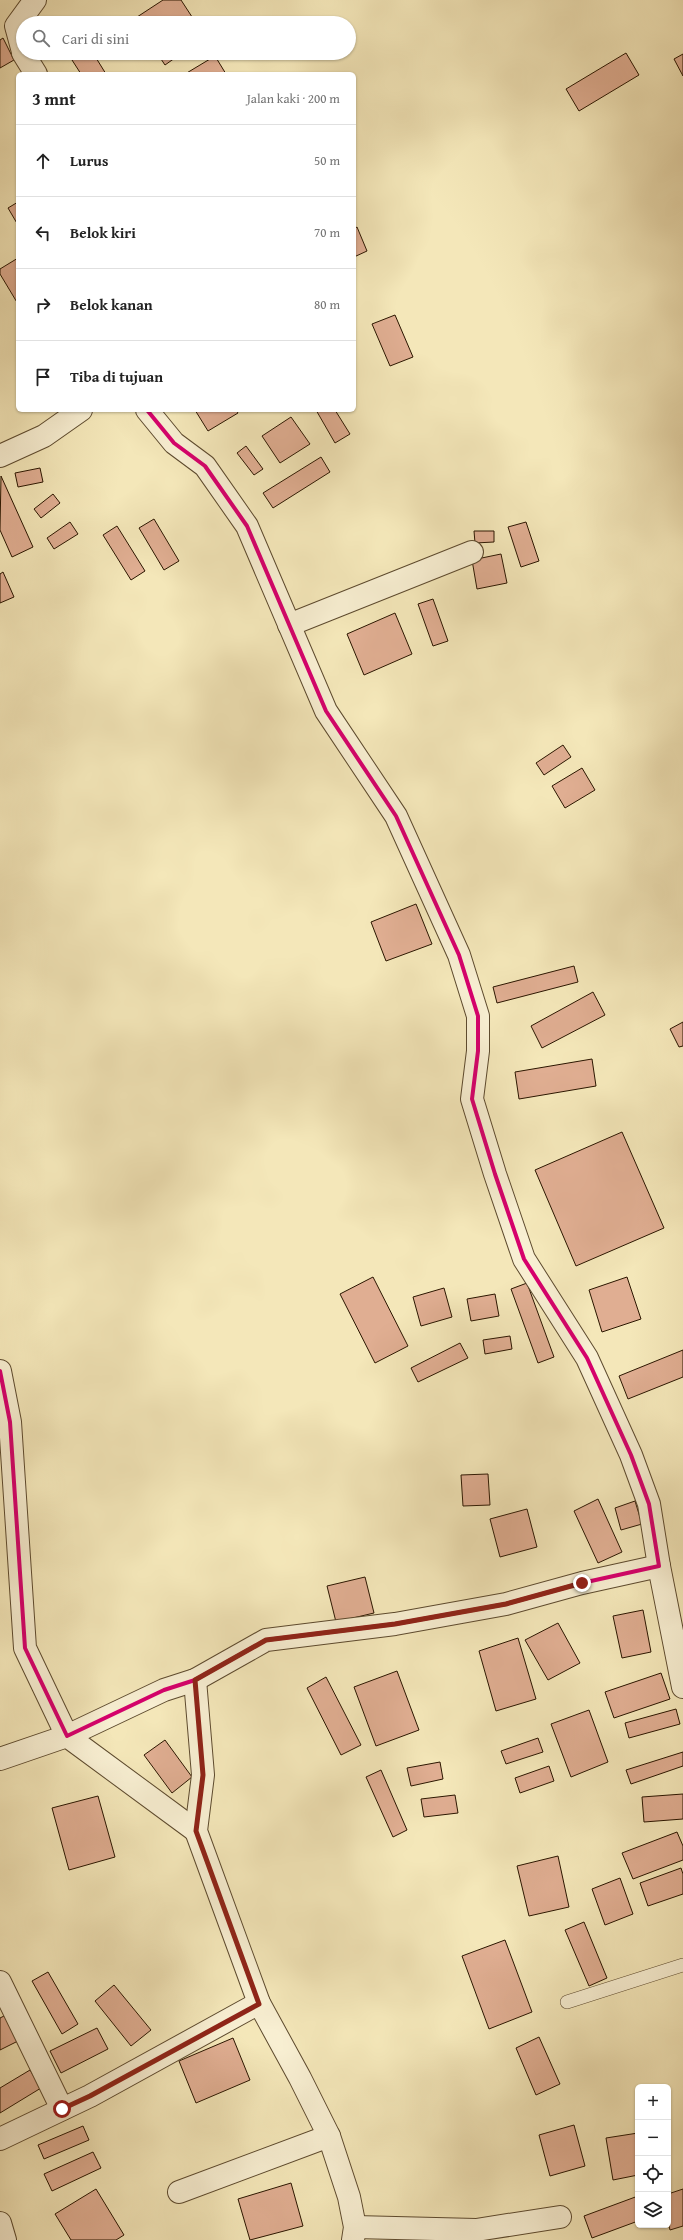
<!DOCTYPE html>
<html lang="id">
<head>
<meta charset="utf-8">
<style>
	:root { --surface:#fff; --page:#f6f6f6; --text:#222; --muted:#767676; --line:#e0e0e0 }
	body { margin:0; font-family:"Gentium Book Plus",serif; background:var(--page); color:var(--text) }
	.controls { position:absolute; right:12px; bottom:12px; display:grid; overflow:hidden; border-radius:6px; box-shadow:0 1px 3px #0004 }
	.controls button { width:36px; height:36px; display:grid; place-items:center; padding:0; border:0; border-bottom:1px solid var(--line); background:var(--surface); color:var(--text); font:20px sans-serif }
	.stop { position:absolute; width:12px; height:12px; margin:-9px; border:3px solid #8f2418; border-radius:50%; background:#fff }
	.stop.end { background:#8f2418; border-color:#fff; box-shadow:0 1px 4px #0008 }
	.list { margin:0; padding:0; list-style:none }
	h2 { display:flex; justify-content:space-between; align-items:center; height:52px; margin:0; padding:0 16px; font-size:17px }
	h2 small { font-size:13px; font-weight:400; color:var(--muted) }
	.list li { display:grid; grid-template-columns:26px 1fr auto; gap:12px; align-items:center; box-sizing:border-box; height:72px; padding:0 16px; border-top:1px solid var(--line) }
	.list b { display:block; font-size:15px; white-space:nowrap }
	.list em { font-size:13px; font-style:normal; color:var(--muted) }
	.icon { flex:none; width:22px; height:22px; fill:none; stroke:currentColor; stroke-width:2; stroke-linecap:round; stroke-linejoin:round }
	.map { position:relative; flex:none; width:683px; height:2240px; overflow:hidden }
	.search { position:absolute; background:var(--surface); box-shadow:0 1px 3px #0004; left:16px; top:16px; width:340px; height:44px; display:flex; align-items:center; gap:10px; box-sizing:border-box; padding:0 14px; border-radius:22px; color:var(--muted); font-size:15px }
	.panel { position:absolute; background:var(--surface); box-shadow:0 1px 3px #0004; left:16px; top:72px; width:340px; height:340px; border-radius:6px }
	.map>svg:first-child { display:block }
	.building { fill:#e0ae92; stroke:#2b1600 }
	.lines { fill:none; stroke-linecap:round; stroke-linejoin:round }
	.service-casing { stroke:#5d4a2e; stroke-width:14 }
	.minor-casing { stroke:#5d4a2e; stroke-width:24 }
	.service { stroke:#f8efd2; stroke-width:13 }
	.minor { stroke:#f8efd2; stroke-width:22 }
	.cycleway-casing { stroke:#f8efd2; stroke-width:6 }
	.cycleway { stroke:#d6006c; stroke-width:4 }
	.route { stroke:#8f2418; stroke-width:5 }
</style>
</head>
<body>
<div class="map">
<svg width="683" height="2240" viewBox="0 0 683 2240">
	<rect width="100%" height="100%" fill="#f4e7b9"/>
	<filter id="stains"><feTurbulence type="fractalNoise" baseFrequency=".005" numOctaves="4"/><feColorMatrix values="0 0 0 0 .2 0 0 0 0 .09 0 0 0 0 .02 0 0 0 .5 -.17"/></filter>
	<radialGradient id="worn" r=".72"><stop offset=".6" stop-color="#630" stop-opacity="0"/><stop offset="1" stop-color="#630" stop-opacity=".3"/></radialGradient>
	<g class="building">
		<polygon points="163,0 181,0 196,23 136,23 134,19"/>
		<polygon points="3,38 14,60 0,68 0,40"/>
		<polygon points="84,53 93,53 106,74 81,74 72,60"/>
		<polygon points="157,53 182,53 165,65"/>
		<polygon points="626,53 639,75 579,111 566,89"/>
		<polygon points="683,54 683,76 674,59"/>
		<polygon points="215,56 226,74 185,74"/>
		<polygon points="18,202 18,225 8,208"/>
		<polygon points="357,227 367,251 354,257 354,229"/>
		<polygon points="18,258 18,304 0,274 0,269"/>
		<polygon points="395,315 413,357 390,366 372,324"/>
		<polygon points="195,410 236,410 238,413 208,431"/>
		<polygon points="316,410 335,410 350,434 335,443"/>
		<polygon points="291,417 310,444 280,463 262,436"/>
		<polygon points="246,446 263,469 254,475 237,453"/>
		<polygon points="321,457 330,472 273,508 263,493"/>
		<polygon points="40,468 43,482 18,487 15,473"/>
		<polygon points="1,476 33,547 12,557 0,530"/>
		<polygon points="53,494 60,503 41,518 34,509"/>
		<polygon points="154,519 179,561 164,570 139,528"/>
		<polygon points="70,522 78,534 54,549 47,538"/>
		<polygon points="526,522 539,561 521,567 508,527"/>
		<polygon points="117,526 145,571 131,580 103,535"/>
		<polygon points="474,531 494,531 494,542 475,543"/>
		<polygon points="501,554 507,583 477,589 472,560"/>
		<polygon points="3,572 14,597 0,603 0,574"/>
		<polygon points="433,599 448,641 433,646 418,604"/>
		<polygon points="395,613 412,654 364,675 347,634"/>
		<polygon points="563,745 571,757 544,775 536,763"/>
		<polygon points="582,768 595,790 565,808 552,786"/>
		<polygon points="416,904 432,944 386,961 371,922"/>
		<polygon points="574,966 578,982 497,1003 493,987"/>
		<polygon points="593,992 605,1015 542,1048 531,1026"/>
		<polygon points="683,1022 683,1046 679,1047 670,1029"/>
		<polygon points="592,1059 596,1086 519,1099 515,1072"/>
		<polygon points="622,1132 664,1228 576,1266 535,1170"/>
		<polygon points="373,1277 408,1346 375,1363 340,1294"/>
		<polygon points="627,1277 641,1319 602,1332 589,1290"/>
		<polygon points="527,1283 554,1357 538,1363 511,1289"/>
		<polygon points="444,1288 452,1317 421,1326 413,1297"/>
		<polygon points="495,1294 499,1316 471,1321 467,1299"/>
		<polygon points="510,1336 512,1349 485,1354 483,1340"/>
		<polygon points="460,1343 468,1358 418,1382 411,1368"/>
		<polygon points="683,1350 683,1377 628,1399 619,1376"/>
		<polygon points="488,1474 490,1505 463,1506 461,1475"/>
		<polygon points="598,1499 622,1552 598,1563 574,1511"/>
		<polygon points="635,1501 642,1524 621,1530 615,1508"/>
		<polygon points="527,1509 537,1547 500,1557 490,1519"/>
		<polygon points="365,1577 374,1613 336,1622 327,1586"/>
		<polygon points="643,1610 651,1652 622,1658 613,1616"/>
		<polygon points="558,1623 580,1663 548,1680 525,1640"/>
		<polygon points="518,1638 536,1699 496,1711 479,1651"/>
		<polygon points="397,1671 419,1730 376,1746 354,1687"/>
		<polygon points="661,1673 670,1699 614,1718 605,1692"/>
		<polygon points="326,1677 361,1745 341,1755 307,1688"/>
		<polygon points="676,1709 680,1724 629,1738 625,1723"/>
		<polygon points="589,1710 608,1762 571,1777 551,1724"/>
		<polygon points="538,1738 543,1752 506,1764 501,1751"/>
		<polygon points="165,1740 192,1777 172,1793 144,1755"/>
		<polygon points="683,1752 683,1766 631,1784 626,1770"/>
		<polygon points="440,1762 443,1779 411,1786 407,1768"/>
		<polygon points="549,1766 554,1781 520,1793 515,1778"/>
		<polygon points="381,1770 407,1830 393,1837 366,1777"/>
		<polygon points="683,1794 683,1819 644,1822 642,1797"/>
		<polygon points="455,1795 458,1813 424,1817 421,1799"/>
		<polygon points="98,1796 115,1857 69,1870 52,1808"/>
		<polygon points="677,1832 683,1846 683,1860 633,1879 622,1853"/>
		<polygon points="558,1856 569,1907 529,1916 517,1866"/>
		<polygon points="681,1868 683,1874 683,1894 648,1906 640,1883"/>
		<polygon points="620,1878 633,1914 605,1925 592,1889"/>
		<polygon points="584,1922 607,1978 589,1986 565,1930"/>
		<polygon points="505,1940 532,2012 489,2029 462,1956"/>
		<polygon points="48,1972 78,2024 62,2034 32,1981"/>
		<polygon points="114,1985 151,2030 131,2046 95,2001"/>
		<polygon points="6,2015 18,2041 0,2050 0,2018"/>
		<polygon points="97,2028 108,2049 61,2073 50,2051"/>
		<polygon points="539,2037 560,2084 536,2095 516,2048"/>
		<polygon points="233,2038 250,2080 196,2103 179,2061"/>
		<polygon points="30,2070 41,2088 0,2113 0,2088"/>
		<polygon points="574,2125 585,2166 550,2176 539,2135"/>
		<polygon points="83,2126 89,2140 44,2159 38,2145"/>
		<polygon points="638,2133 638,2175 613,2180 606,2138"/>
		<polygon points="93,2152 101,2168 52,2191 44,2174"/>
		<polygon points="291,2183 303,2226 250,2240 238,2199"/>
		<polygon points="96,2189 124,2235 116,2240 71,2240 55,2214"/>
		<polygon points="683,2189 683,2226 670,2230 668,2222 668,2194"/>
		<polygon points="638,2196 638,2221 592,2238 584,2216"/>
	</g>
	<g class="lines">
		<g class="service-casing">
			<polyline id="service" points="567,2002 683,1965"/>
		</g>
		<g class="minor-casing">
			<g id="minor">
				<polyline points="23,52 16,26 35,0"/>
				<polyline points="23,53 36,74"/>
				<polyline points="0,456 44,436 81,410"/>
				<polyline points="289,625 472,552"/>
				<polyline points="0,1371 10,1422 25,1648 67,1736 164,1690 195,1680 266,1640 395,1624 506,1604 582,1583 659,1566 649,1504 631,1455 587,1358 524,1259 495,1174 472,1099 478,1051 478,1016 459,955 396,816 326,711 247,526 205,466 174,443 147,410"/>
				<polyline points="659,1566 683,1687"/>
				<polyline points="195,1680 203,1775 196,1831 259,2003 300,2078 329,2136 349,2197 355,2227 353,2240"/>
				<polyline points="0,1759 67,1736 196,1831"/>
				<polyline points="0,1982 62,2109"/>
				<polyline points="0,2139 90,2096 259,2003"/>
				<polyline points="179,2192 329,2136"/>
				<polyline points="0,2223 5,2240"/>
				<polyline points="355,2227 476,2230 560,2217"/>
			</g>
		</g>
		<use href="#service" class="service"/>
		<use href="#minor" class="minor"/>
		<g class="cycleway-casing">
			<polyline id="cycleway" points="0,1371 10,1422 25,1648 67,1736 164,1690 195,1680 266,1640 395,1624 506,1604 582,1583 659,1566 649,1504 631,1455 587,1358 524,1259 495,1174 472,1099 478,1051 478,1016 459,955 396,816 326,711 247,526 205,466 174,443 147,410"/>
		</g>
		<use href="#cycleway" class="cycleway"/>
	</g>
	<g class="lines">
		<polyline class="route" points="62,2109 90,2096 259,2004 196,1831 203,1775 195,1680 266,1640 395,1624 506,1604 582,1583"/>
	</g>
	<rect width="100%" height="100%" filter="url(#stains)"/>
	<rect width="100%" height="100%" fill="url(#worn)"/>
</svg>
<div class="controls">
<button>+</button>
<button>−</button>
<button><svg class="icon" aria-label="locate" viewBox="0 0 24 24"><circle cx="12" cy="12" r="6"/><path d="M12 2v4M12 18v4M2 12h4M18 12h4"/></svg></button>
<button><svg class="icon" aria-label="layers" viewBox="0 0 24 24"><path d="M12 4l9 5-9 5-9-5zM3 14l9 5 9-5"/></svg></button>
</div>
<div class="stop" style="left:62px;top:2109px"></div>
<div class="stop end" style="left:582px;top:1583px"></div>
<div class="search"><svg class="icon" aria-label="search" viewBox="0 0 24 24"><circle cx="10" cy="10" r="6"/><path d="M15 15l6 6"/></svg>Cari di sini</div>
<section class="panel">
<h2>3 mnt<small>Jalan kaki · 200 m</small></h2>
<ul class="list">
<li><svg class="icon" aria-label="ahead" viewBox="0 0 24 24"><path d="M12 20V5M6 11l6-6 6 6"/></svg><div><b>Lurus</b></div><em>50 m</em></li>
<li><svg class="icon" aria-label="left" viewBox="0 0 24 24"><path d="M17 20v-9H6M10 6l-5 5 5 5"/></svg><div><b>Belok kiri</b></div><em>70 m</em></li>
<li><svg class="icon" aria-label="right" viewBox="0 0 24 24"><path d="M7 20v-9h11M14 6l5 5-5 5"/></svg><div><b>Belok kanan</b></div><em>80 m</em></li>
<li><svg class="icon" aria-label="arrive" viewBox="0 0 24 24"><path d="M6 21V4h12l-3 4 3 4H6"/></svg><div><b>Tiba di tujuan</b></div></li>
</ul>
</section>
</div>
</body>
</html>
